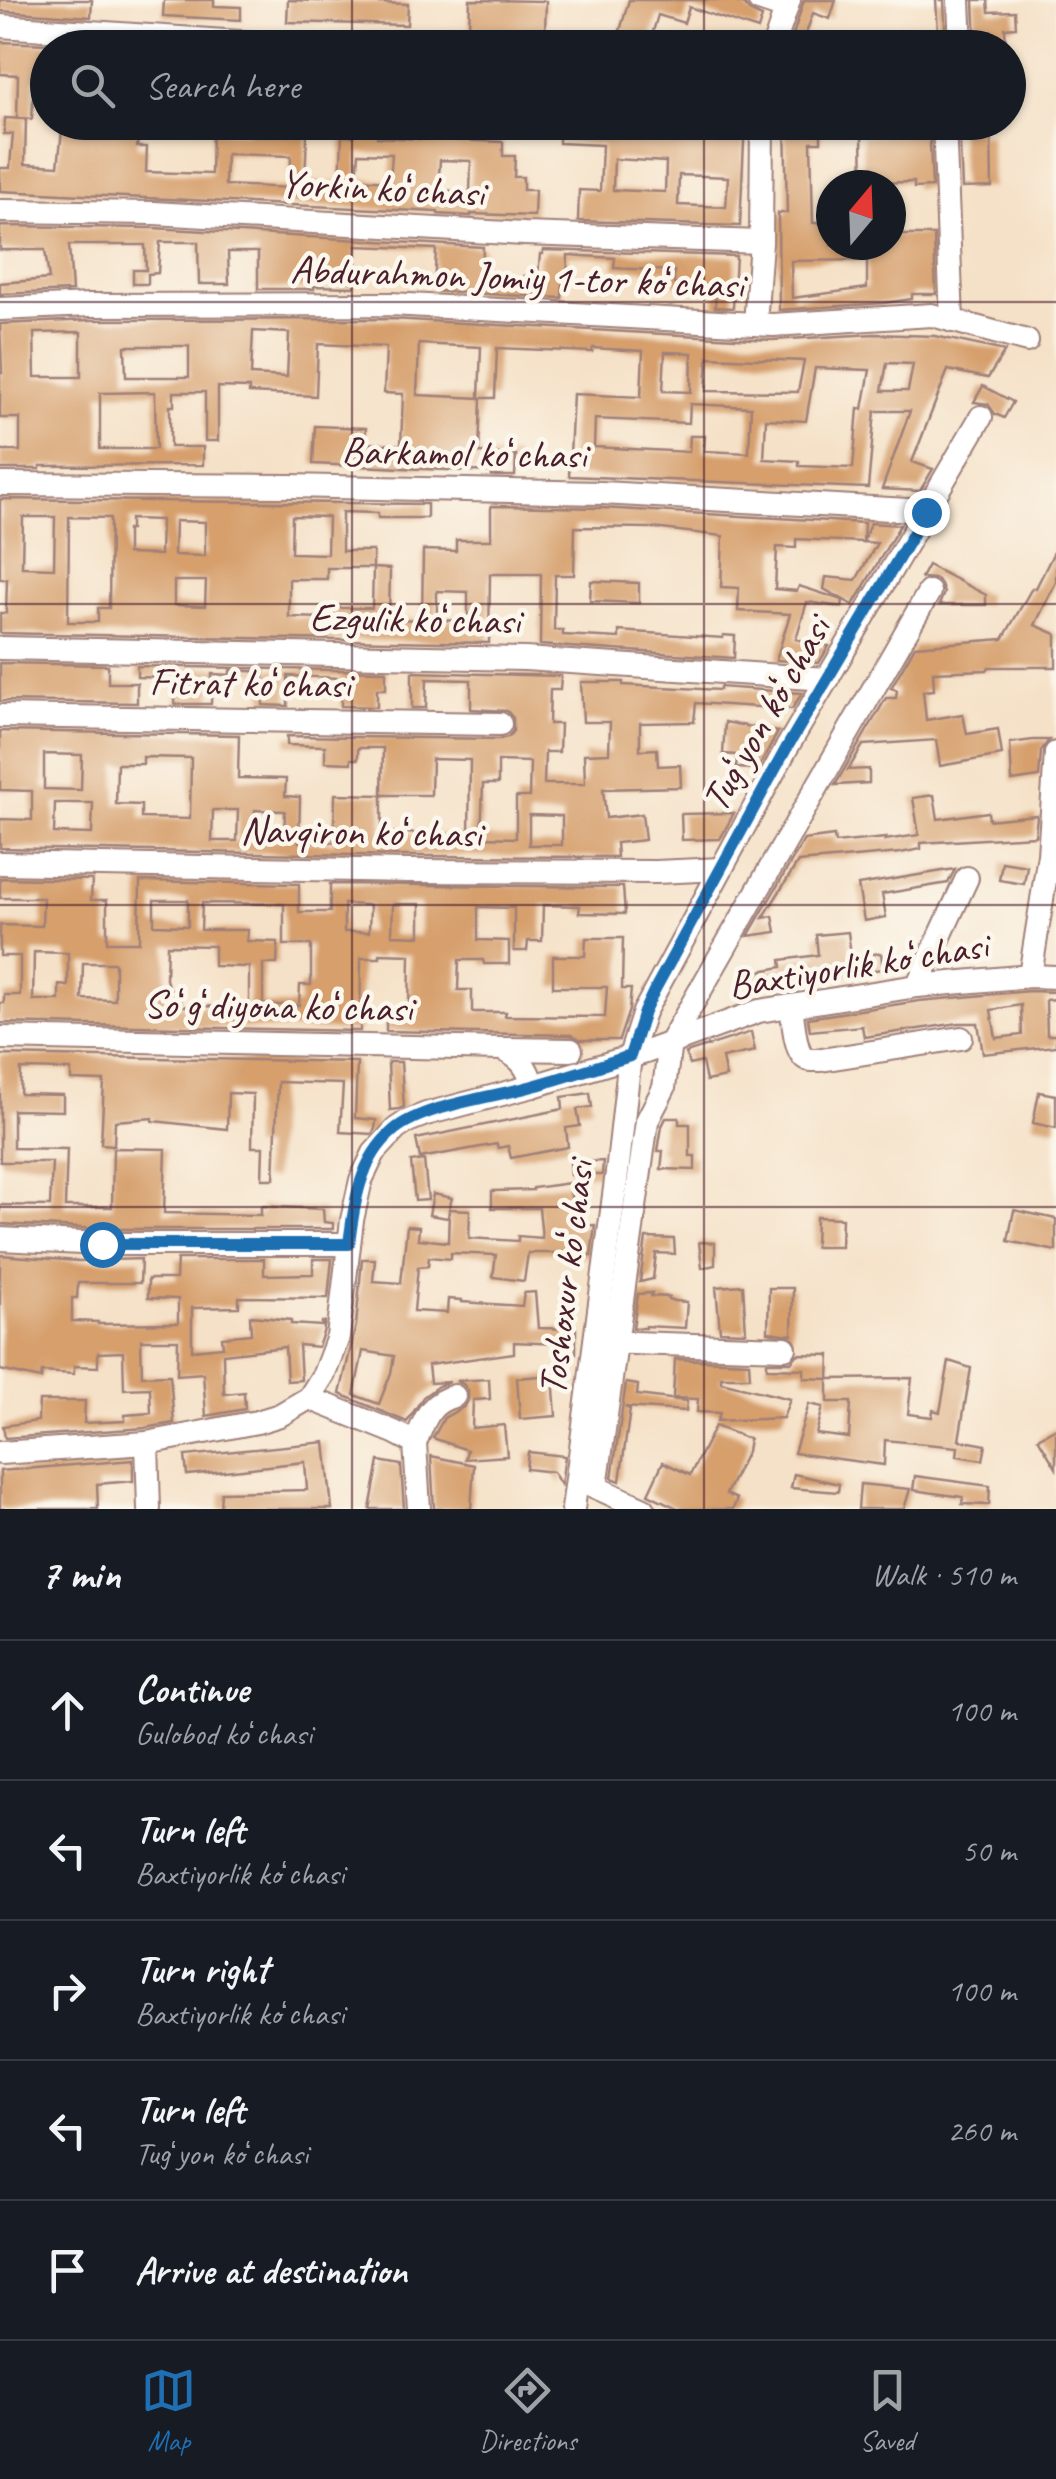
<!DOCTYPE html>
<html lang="en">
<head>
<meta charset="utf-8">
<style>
	:root { --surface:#171b24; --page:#242831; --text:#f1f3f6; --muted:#9ea1a6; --line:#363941; --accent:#1f6fb2 }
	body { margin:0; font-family:Caveat,sans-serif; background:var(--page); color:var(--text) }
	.compass { position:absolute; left:816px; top:170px; width:90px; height:90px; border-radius:50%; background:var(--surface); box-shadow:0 2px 8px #0004; rotate:19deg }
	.stop { position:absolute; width:30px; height:30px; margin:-22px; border:8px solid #1f6fb2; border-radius:50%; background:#fff }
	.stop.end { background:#1f6fb2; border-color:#fff; box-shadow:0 2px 10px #0008 }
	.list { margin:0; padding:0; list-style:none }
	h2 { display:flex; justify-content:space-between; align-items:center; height:130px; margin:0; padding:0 40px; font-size:42px }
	h2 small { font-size:32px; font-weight:400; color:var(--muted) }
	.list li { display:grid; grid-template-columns:65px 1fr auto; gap:30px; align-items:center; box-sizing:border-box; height:140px; padding:0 40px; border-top:2px solid var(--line) }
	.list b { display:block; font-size:38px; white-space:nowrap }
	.list p { margin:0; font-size:32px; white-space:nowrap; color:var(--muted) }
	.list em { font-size:32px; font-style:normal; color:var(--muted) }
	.icon { flex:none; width:55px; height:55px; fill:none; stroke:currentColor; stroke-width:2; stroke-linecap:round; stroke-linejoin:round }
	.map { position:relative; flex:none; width:1056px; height:1509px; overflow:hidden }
	.search { position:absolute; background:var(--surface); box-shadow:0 2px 8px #0004; left:30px; right:30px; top:30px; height:110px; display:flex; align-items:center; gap:25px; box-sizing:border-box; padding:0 35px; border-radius:55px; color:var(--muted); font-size:38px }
	.sheet { height:830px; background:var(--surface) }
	nav { display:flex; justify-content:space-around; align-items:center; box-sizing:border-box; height:140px; border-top:2px solid var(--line); background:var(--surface); font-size:28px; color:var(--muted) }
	nav a { display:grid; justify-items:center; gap:5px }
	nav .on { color:var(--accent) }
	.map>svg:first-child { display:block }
	.building { fill:#d69f6c; fill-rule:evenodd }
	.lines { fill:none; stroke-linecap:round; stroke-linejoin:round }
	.minor-casing { stroke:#a08079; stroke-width:26 }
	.minor { stroke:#fff; stroke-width:22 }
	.route { stroke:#1f6fb2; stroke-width:12 }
	.grid { fill:none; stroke:#4a1f2b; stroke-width:2.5; stroke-opacity:0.55 }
	.labels { text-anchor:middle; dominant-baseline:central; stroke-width:9; stroke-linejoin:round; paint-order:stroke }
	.street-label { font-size:40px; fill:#4a1f2b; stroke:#fbf7ec }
</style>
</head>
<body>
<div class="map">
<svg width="1056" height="1509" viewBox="0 0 1056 1509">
	<rect width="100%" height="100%" fill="#fbf7ec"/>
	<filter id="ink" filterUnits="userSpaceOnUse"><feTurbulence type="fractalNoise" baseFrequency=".01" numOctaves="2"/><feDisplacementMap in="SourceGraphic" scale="20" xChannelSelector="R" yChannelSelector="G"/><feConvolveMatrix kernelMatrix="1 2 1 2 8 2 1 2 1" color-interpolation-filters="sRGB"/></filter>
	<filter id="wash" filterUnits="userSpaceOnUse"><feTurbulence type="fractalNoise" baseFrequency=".0048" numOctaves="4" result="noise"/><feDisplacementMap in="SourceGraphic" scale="40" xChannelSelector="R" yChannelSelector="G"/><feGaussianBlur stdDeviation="2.25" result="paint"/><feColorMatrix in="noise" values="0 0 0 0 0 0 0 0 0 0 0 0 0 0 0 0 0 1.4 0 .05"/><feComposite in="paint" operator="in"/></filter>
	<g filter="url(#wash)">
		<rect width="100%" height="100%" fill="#f5e1c7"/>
		<g id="blocks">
			<g class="building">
				<polygon points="0,0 92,0 91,17 0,11"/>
				<polygon points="164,0 214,0 214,6 241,7 241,20 163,16"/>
				<polygon points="288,0 408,4 407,25 287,22"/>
				<polygon points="470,0 546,1 545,32 469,28"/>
				<polygon points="629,0 731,0 745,5 749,11 762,17 758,30 689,7 684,23 658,15 648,48 615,48"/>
				<polygon points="804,0 836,0 830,19 813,13 801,48 789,48"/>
				<polygon points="936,0 944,0 946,48 939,48"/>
				<polygon points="974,0 988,0 989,12 1015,11 1016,27 1005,28 1006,48 976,48"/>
				<polygon points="0,42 48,44 48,79 34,79 32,119 17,118 18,75 0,74"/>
				<path d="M5,118L26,119L25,164L58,166L63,122H81L139,131L137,147H147L146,172L211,174L212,131L248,132V122H302L301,134H307L305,182L340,183L342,136H354L355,122H377V137L440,140V122H454V140L503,142V156H515L514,177H523V190H535L534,216L471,214V216L438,214V212L0,191V168H10L11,154L13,134H4ZM359,153L392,154L390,181L357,179ZM226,154L291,156L290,188L225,185ZM440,160L471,161L470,192L438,190Z"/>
				<path d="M611,122H623V129L681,131V122H745L740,226L578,221L579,190L600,191L602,145L559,143V130L610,132ZM614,159L666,162L665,192L613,190ZM679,175L728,177L726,207L678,205Z"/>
				<path d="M785,122H802V126L821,125V142H811L813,223H831V245H891V235H934L936,294H912V299L884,303L779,310L778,213H787ZM867,260V288L792,298L791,261Z"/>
				<polygon points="904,122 929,122 932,187 914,188 914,182 863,183 862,135 904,134"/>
				<polygon points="959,122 979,122 979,135 991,134 992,187 962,188"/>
				<polygon points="0,226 153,228 483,247 482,276 524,279 524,276 538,276 540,254 543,254 543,250 736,256 733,308 715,307 716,286 674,284 674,271 614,268 615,258 568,255 567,283 563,283 562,298 434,291 436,249 356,246 354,287 314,286 314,289 258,289 258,252 228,252 229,284 199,284 198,242 160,242 158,273 148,274 148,284 133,284 133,270 146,270 145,245 69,245 72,291 0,294 0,283 49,279 45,250 0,250"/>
				<path d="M391,319L772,340L874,334L935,336L1005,351L988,378L948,370L912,462L933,469L920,491L882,489L910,411H875L868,488L569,476L573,394L641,397L643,351L593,348L592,352L497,348L495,398H479L481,347L419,344L417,395L481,398L479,453L516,455L515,476H492V472L313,464L315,426L366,428L365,443L401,445L403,394L384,393L386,347L318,344L316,396L249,393V388L218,387V441H205V392H174V406H170V447H203V465L40,466V469H0V451H20V418H0V373H2L0,324L90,320ZM253,331L289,333L287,377L251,375ZM81,332V377H35L34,333ZM125,346H189V377H126ZM665,352L692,353L691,392L663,391ZM708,357L804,361L798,392L706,391ZM887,363L913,364L908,391H882ZM815,368L870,370L863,409L858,408L853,468L799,466V461L764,459L766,419L806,421ZM155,392L156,449H100V393ZM690,404L751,407L749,453L704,451L705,436H690L689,452L594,447L595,419L689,423Z"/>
				<polygon points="983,386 1013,402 1004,418 995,414 988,404 974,402"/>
				<path d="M0,499L427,504V518H378V513L342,512V551H373V568L390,569L389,619L422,620L423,550L456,551V540H491V506L601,508L864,523L863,542L796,539V548L777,547L775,589L797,591L799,586L843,600L842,607L807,602L796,639L829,646L819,663L776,660L790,614L738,611L739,588L721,587L723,536L653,528L575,527L574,575H555L554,630H563V635L619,638V631L723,638V635L735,636L734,658L540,645L541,574H490L489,643L0,633V613H6L7,579H0ZM292,516L328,517L327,554L291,553ZM23,517H55L54,568L22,567ZM69,517L110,518L109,608H98V622H68ZM130,519L161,520L160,555L127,554V530H130ZM175,521L205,522V556L174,555ZM327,568H373L372,608H325L324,618L289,617V579H327ZM174,581H206L205,606L174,605ZM437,591L468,592V621L437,620Z"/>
				<polygon points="870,523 900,525 853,605 824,589 826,577 856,580 877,543 863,542"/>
				<polygon points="1056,548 1056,582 1035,625 1056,634 1056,667 989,667 987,670 933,672 934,690 923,691 926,720 963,714 967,734 998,729 1002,755 940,766 936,740 863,745 848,770 869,769 869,783 835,785 886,698 896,698 897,690 891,688 915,646 1003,639 1032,588 1036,588"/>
				<polygon points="928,565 986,595 986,605 939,605 944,593 941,584 936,579 921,578"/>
				<polygon points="591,581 639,583 639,603 590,601"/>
				<polygon points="0,663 108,665 108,683 137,683 137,703 0,701"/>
				<polygon points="137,666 386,671 386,689 377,689 377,707 341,706 341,678 288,676 288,706 263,705 264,672 230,670 230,675 212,674 211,704 175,704 176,678 137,677"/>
				<path d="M412,672L561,676L560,690H550L549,724H560L559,752H545L544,784H585L584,754L609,753L610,722H583L581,682H623V685L720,690V687L802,693L792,709L696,703L694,722L640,723V750L657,749L658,766L680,765L681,787L603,789L606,818L642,814L645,840L616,843L617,857L407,856L0,848V819L32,820V791L0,790V731L239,735L238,778L286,779L285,796L300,797L299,842H334L335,794L382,795L383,748H358V759H351V763L325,762V746L287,745V736L500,739L508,737L513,731V718L507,711L471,709V680L427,679L426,708H412ZM44,754L82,755L81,790L44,789ZM143,757L191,758L190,819L141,818V805L116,804L117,764H143ZM432,759L470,760L469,836L382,832V795H431ZM498,761L530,762L529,797H516V838L481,837L483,784H498ZM55,803H93L92,834L54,833ZM213,810H238L237,841H212ZM255,810L285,811L284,839L255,838ZM529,815L562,816V845H529Z"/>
				<polygon points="725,722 778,732 758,769 736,768 737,755 723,754"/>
				<polygon points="1033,740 1049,740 1041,751 1039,777 1012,781 1010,743"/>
				<polygon points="934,795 938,819 988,812 989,820 1037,815 1035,836 921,843 921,849 900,853 798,862 763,918 773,916 776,932 748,936 804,840 834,836 835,843 886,838 885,840 919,835 913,798"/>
				<polygon points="734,813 720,839 682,840 681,814"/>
				<polygon points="1002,862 1027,866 1024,884 999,880"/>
				<polygon points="955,869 948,883 882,894 886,917 864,921 858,885"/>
				<path d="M0,878L92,880L91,900H107V942H139L140,881L299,884V912H330V884L623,887L625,914L579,913L580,906L543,905L542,941H528L527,951H514V908L478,907V940L509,941V964H484L483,960H459L458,990H472V1012H506L505,1016L605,1017L607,987H553V956H585L586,938H623L622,989H631L629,1010L619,1040H581L571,1035L386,1031V1013H409L410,955L380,954V958H361L360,1031L0,1023V1003H4V995H20V956H0V925L42,926L43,898H0ZM154,900H188V926L154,925ZM202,903L284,904V945H311V985H300L299,1005H263V964H277L278,942L247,941L248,930H201ZM344,904L370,905L369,932H344ZM393,904H420V936L392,935ZM167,945L214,946V966L249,967V1007L181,1006V990L169,989L166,979ZM34,952L68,953V986L59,985V1000H33ZM83,963H115V1000L82,999Z"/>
				<polygon points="848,932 851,956 881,953 883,969 775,982 751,988 748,973 782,967 781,960 818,955 816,935"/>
				<path d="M1030,991L1056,992V999L1046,1000L1047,1035H1056V1046L983,1054L978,1023H959L864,1037L862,1026L810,1031L808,1018L919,1001ZM1021,1005L1022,1035L996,1038L991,1010Z"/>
				<polygon points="751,1032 755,1051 722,1058 726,1077 706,1081 702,1062 689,1065 686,1053"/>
				<polygon points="0,1055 357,1062 355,1118 376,1120 375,1129 372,1134 340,1132 343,1084 278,1082 274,1179 262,1179 263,1147 252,1147 253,1094 228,1093 227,1129 153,1121 153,1118 115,1121 114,1145 101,1144 104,1081 71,1080 71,1070 21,1069 20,1094 63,1095 63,1111 13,1110 13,1148 67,1149 65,1207 112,1207 113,1148 166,1149 164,1213 261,1215 261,1206 323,1209 324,1222 333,1223 333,1229 102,1229 0,1224 0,1205 50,1206 52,1162 0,1162"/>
				<polygon points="388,1062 401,1062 404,1107 399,1109 390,1110"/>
				<polygon points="1039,1092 1056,1095 1056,1128 1033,1123"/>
				<polygon points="590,1093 592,1107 577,1109 580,1126 566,1128 568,1147 511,1158 508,1146 498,1148 497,1144 420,1158 416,1139 563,1109 562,1097"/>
				<polygon points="666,1118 679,1118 679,1124 690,1124 690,1156 695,1156 695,1170 661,1169 663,1151 658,1151 662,1126"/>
				<polygon points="424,1160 428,1200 415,1201 411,1162"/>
				<polygon points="603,1161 602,1175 571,1175 570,1163"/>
				<path d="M570,1183L573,1226L595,1225L591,1256H575L574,1253H528L524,1281L493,1277L496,1255L451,1253V1259L429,1257L428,1266L418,1267L414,1311L447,1313L448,1299L462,1300V1302L522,1306L524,1293L535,1292L538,1328L576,1329V1353H559V1344L514,1342V1353L428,1365L430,1383L450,1382L438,1386L423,1397L407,1422L340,1394L356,1325L362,1259H375L373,1281L401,1283L407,1226L419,1227L418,1239L448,1242L449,1210L448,1218L429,1215L433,1194L452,1198L449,1209L470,1210L469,1238L518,1241V1236L542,1238L539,1208H492V1191L533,1190V1188ZM363,1351L394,1356L391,1373L379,1404L354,1395Z"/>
				<polygon points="1014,1210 1056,1219 1056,1251 1008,1241"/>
				<polygon points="816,1217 842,1218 841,1247 815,1247"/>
				<polygon points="646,1238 674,1239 675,1254 656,1253 653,1279 640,1282"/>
				<polygon points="699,1242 715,1243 715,1265 702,1268"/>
				<polygon points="0,1255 78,1261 141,1259 140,1283 78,1283 77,1298 72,1298 72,1321 98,1322 98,1324 178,1323 178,1299 148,1298 148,1279 176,1279 177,1259 264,1259 264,1275 313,1274 313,1259 332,1259 328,1298 239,1297 239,1307 192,1308 192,1350 223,1347 222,1337 251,1334 250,1316 291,1320 291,1324 322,1326 322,1322 325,1322 323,1333 318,1347 299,1345 301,1380 287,1381 285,1347 223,1354 224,1394 244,1392 245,1409 206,1416 203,1373 177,1375 178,1340 141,1340 142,1376 170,1375 174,1423 145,1428 5,1438 3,1426 38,1421 39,1401 85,1401 84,1423 125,1421 125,1415 151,1413 150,1388 124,1389 123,1352 98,1353 98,1367 74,1366 74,1374 42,1372 41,1379 0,1370"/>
				<polygon points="743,1285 746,1332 720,1331 716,1287"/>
				<polygon points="769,1288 793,1288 792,1335 768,1332"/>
				<polygon points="652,1293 651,1296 669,1297 668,1299 674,1301 687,1302 685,1328 645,1326 645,1328 633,1328 638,1294"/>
				<polygon points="798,1354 830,1355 829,1379 804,1378 804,1369 767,1368 767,1362 791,1362"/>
				<polygon points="675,1359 749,1362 750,1377 721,1377 721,1382 790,1399 783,1418 717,1421 720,1413 697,1412 698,1399 673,1398"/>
				<polygon points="949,1361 971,1368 959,1440 986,1445 983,1460 957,1456 958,1447 885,1440 884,1465 794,1453 809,1404 823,1407 816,1434 849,1438 851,1402 828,1402 828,1379 912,1378 908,1414 932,1417 933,1410 940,1412"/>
				<polygon points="553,1375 556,1416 520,1419 517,1378"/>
				<polygon points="489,1379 490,1399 473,1400 472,1428 504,1425 507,1456 465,1459 467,1450 433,1438 444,1418 465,1406 468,1400 468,1390 463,1384 456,1381"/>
				<polygon points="626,1383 638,1385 637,1395 687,1401 686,1411 625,1407 630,1409 620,1481 612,1478"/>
				<polygon points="715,1426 749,1439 747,1451 726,1494 737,1499 733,1509 679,1509 648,1494 663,1462 690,1475"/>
				<polygon points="1056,1428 1056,1468 1038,1438"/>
				<polygon points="325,1442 332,1509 220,1509 221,1492 307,1490 305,1462 187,1475 185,1456"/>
				<polygon points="528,1452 565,1456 561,1485 553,1472 526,1469"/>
				<polygon points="431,1456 474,1465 471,1509 434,1509"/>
				<polygon points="133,1460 133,1481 97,1484 98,1509 0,1509 0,1471"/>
				<polygon points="379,1461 401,1465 404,1509 370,1509"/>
				<polygon points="794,1474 839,1484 838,1492 791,1488"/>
				<polygon points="915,1476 990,1486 989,1505 962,1504 963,1497 913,1490"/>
				<polygon points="860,1484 910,1489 904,1509 858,1509"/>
			</g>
		</g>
	</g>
	<g filter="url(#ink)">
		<use href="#blocks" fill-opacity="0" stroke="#a08079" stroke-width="2.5"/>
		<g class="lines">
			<g class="minor-casing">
				<g id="minor">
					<polyline points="759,0 786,9"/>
					<polyline points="959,0 961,48"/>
					<polyline points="0,26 329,48"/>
					<polyline points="773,48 789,0"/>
					<polyline points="944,122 952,321"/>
					<polyline points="0,211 154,213 524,234 761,242"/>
					<polyline points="0,309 90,305 391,304 773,325 932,315 1027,341"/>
					<polyline points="755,324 761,242 762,122"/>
					<polyline points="0,484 290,486 602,493 926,511"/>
					<polyline points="0,648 525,659 828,679"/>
					<polyline points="0,716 500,724"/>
					<polyline points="0,863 407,871 656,872 721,869"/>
					<polyline points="1030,976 1049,855 1056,753"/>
					<polyline points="917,986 967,878"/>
					<path d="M791,1006C793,1018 795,1051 804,1057C808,1061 815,1060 821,1060L961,1038"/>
					<path d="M0,1038L502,1049C521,1058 527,1066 533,1086"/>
					<polyline points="506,1049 571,1050"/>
					<polyline points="0,1239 102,1244 349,1244"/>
					<polyline points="603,1342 785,1348"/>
					<polyline points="309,1398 394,1432 415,1443 419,1509"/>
					<polyline points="147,1443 149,1509"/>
					<path d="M415,1443C425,1420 428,1403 454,1396"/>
					<polyline points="0,1453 147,1443 257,1422 280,1415 309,1398 324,1374 338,1337 352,1220 361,1180 374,1153 396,1129 408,1121 426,1114 533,1086 646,1052 759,1011 917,986 1030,976 1056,977"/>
					<polyline points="584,1482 644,1509"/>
					<polyline points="596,1487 647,1121 664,1088 670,1043 929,592"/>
					<polyline points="573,1509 618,1165 630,1056 644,1012 786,749 981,417"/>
				</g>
			</g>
			<use href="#minor" class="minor"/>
		</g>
	</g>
	<g class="lines" filter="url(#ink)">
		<path class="route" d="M102,1244H349C354,1203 360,1159 393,1131C423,1105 495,1097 533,1086C566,1077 598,1066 630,1056L644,1012L654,991L786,749L926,512"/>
	</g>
	<path class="grid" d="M352,0V48M704,0V48M352,122V1509M704,122V1509M0,302H1056M0,604H1056M0,905H1056M0,1207H1056"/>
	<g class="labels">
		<g class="street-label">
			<text transform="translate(382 188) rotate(3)">Yorkin koʻchasi</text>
			<text transform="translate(517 277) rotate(2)">Abdurahmon Jomiy 1-tor koʻchasi</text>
			<text transform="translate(464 453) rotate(1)">Barkamol koʻchasi</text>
			<text transform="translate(415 619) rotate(1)">Ezgulik koʻchasi</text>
			<text transform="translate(250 683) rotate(1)">Fitrat koʻchasi</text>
			<text transform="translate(766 714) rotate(-60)">Tugʻyon koʻchasi</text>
			<text transform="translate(361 832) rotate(1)">Navqiron koʻchasi</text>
			<text transform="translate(858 965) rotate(-9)">Baxtiyorlik koʻchasi</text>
			<text transform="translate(278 1006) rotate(1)">Soʻgʻdiyona koʻchasi</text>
			<text transform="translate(566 1278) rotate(-83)">Toshoxur koʻchasi</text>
		</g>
	</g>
</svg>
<svg class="compass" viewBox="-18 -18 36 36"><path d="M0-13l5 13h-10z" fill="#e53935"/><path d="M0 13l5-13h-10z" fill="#9ea1a6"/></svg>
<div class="stop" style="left:102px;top:1244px"></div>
<div class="stop end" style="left:926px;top:512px"></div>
<div class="search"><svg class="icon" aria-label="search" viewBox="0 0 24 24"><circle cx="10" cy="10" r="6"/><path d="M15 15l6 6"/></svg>Search here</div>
</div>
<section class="sheet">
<h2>7 min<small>Walk · 510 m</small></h2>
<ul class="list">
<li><svg class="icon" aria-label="ahead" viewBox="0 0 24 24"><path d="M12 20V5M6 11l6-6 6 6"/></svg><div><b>Continue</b><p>Gulobod koʻchasi</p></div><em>100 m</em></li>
<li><svg class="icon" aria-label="left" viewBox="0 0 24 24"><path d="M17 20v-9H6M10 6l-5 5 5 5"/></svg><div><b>Turn left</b><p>Baxtiyorlik koʻchasi</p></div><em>50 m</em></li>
<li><svg class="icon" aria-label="right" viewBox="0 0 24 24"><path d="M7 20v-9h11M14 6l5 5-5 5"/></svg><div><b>Turn right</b><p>Baxtiyorlik koʻchasi</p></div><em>100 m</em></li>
<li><svg class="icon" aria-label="left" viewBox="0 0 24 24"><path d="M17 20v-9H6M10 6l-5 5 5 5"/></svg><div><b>Turn left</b><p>Tugʻyon koʻchasi</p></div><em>260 m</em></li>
<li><svg class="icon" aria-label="arrive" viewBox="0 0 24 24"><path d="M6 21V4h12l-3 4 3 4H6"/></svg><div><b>Arrive at destination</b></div></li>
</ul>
</section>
<nav>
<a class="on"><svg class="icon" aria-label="map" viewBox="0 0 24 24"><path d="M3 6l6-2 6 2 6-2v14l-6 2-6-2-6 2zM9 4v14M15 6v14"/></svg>Map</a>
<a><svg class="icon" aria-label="directions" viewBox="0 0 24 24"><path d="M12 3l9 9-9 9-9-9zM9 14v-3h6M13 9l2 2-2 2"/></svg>Directions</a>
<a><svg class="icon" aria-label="saved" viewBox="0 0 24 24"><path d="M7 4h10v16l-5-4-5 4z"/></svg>Saved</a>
</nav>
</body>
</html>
